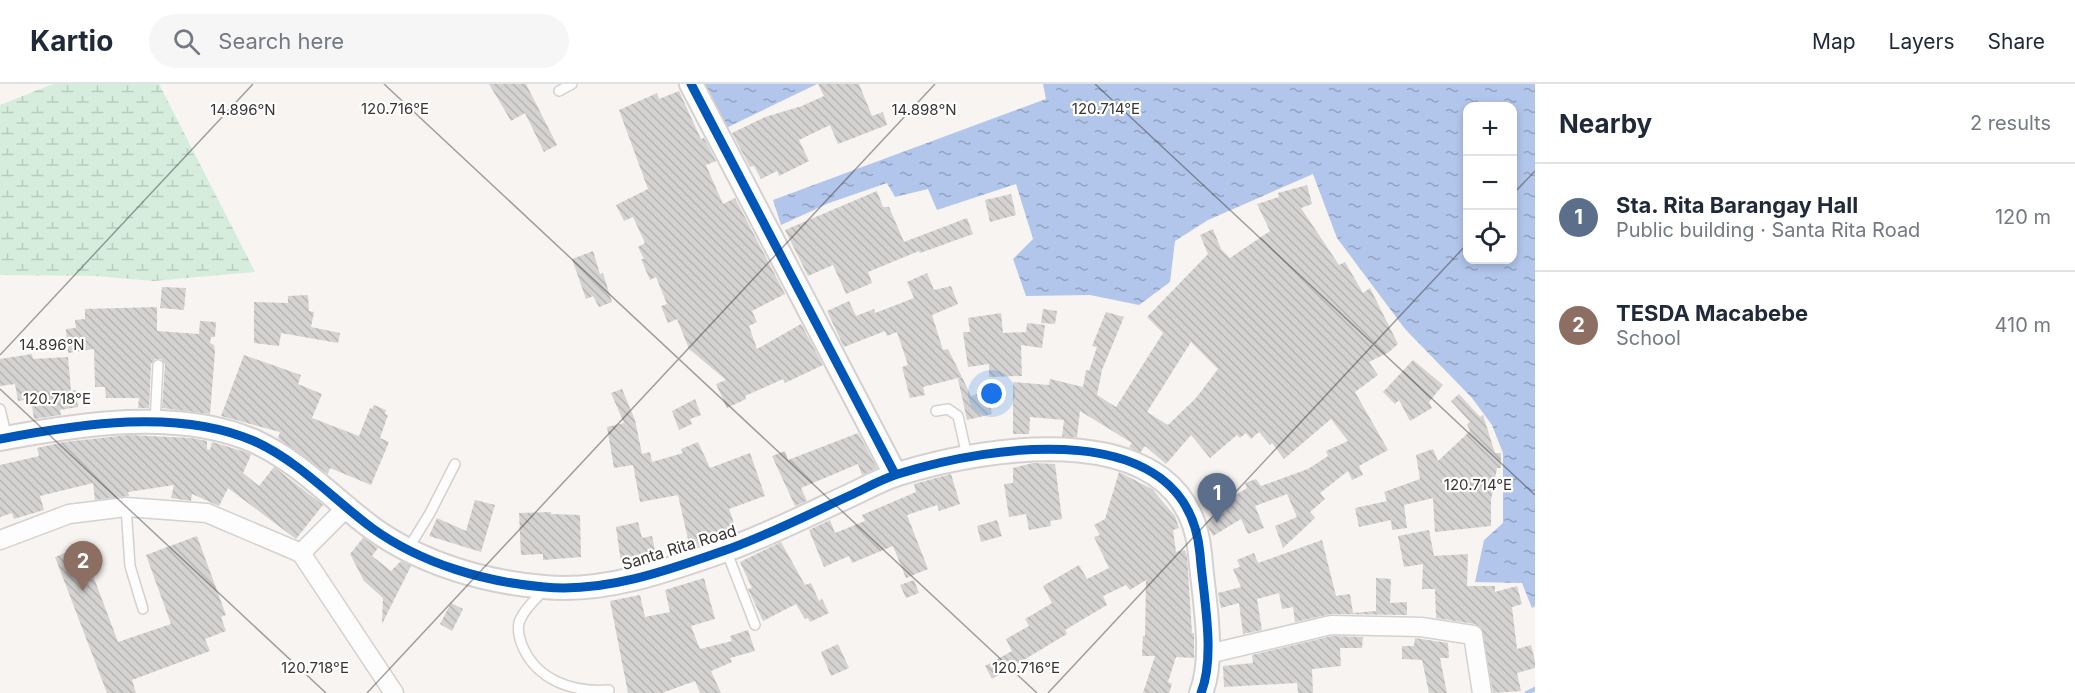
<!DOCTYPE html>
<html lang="en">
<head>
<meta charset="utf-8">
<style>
	:root { --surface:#fff; --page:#f6f6f7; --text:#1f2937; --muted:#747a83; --line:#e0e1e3; --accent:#7b7876 }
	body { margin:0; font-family:Inter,sans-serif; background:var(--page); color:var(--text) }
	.controls { position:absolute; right:18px; top:18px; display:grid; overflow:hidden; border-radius:12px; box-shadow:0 3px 9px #0003 }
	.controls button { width:54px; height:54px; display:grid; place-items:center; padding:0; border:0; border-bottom:2px solid var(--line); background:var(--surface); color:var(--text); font:30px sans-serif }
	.you { position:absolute; left:992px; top:310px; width:21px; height:21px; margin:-15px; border:4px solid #fff; border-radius:50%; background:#1a73e8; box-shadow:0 0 0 9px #1a73e833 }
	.badge { display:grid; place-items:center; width:39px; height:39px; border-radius:50%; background:var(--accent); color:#fff; font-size:20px; font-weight:700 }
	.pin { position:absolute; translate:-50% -50px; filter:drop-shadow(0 2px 3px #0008) }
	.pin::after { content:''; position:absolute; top:32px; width:21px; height:18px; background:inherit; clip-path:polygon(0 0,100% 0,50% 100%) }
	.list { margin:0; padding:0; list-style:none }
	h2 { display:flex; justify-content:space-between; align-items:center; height:78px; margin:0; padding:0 24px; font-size:26px }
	h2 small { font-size:20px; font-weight:400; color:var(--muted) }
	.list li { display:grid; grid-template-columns:39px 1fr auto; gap:18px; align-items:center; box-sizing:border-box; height:108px; padding:0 24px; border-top:2px solid var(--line) }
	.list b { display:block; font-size:22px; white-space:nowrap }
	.list p { margin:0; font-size:20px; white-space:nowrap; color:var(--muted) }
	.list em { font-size:20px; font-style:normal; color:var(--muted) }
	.icon { flex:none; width:33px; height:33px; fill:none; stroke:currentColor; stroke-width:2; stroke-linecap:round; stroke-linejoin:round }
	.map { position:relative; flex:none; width:1535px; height:609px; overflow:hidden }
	header { display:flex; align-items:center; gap:36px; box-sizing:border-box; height:84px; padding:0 30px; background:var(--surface); border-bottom:2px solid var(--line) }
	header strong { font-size:28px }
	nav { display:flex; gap:33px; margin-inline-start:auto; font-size:21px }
	.search { width:420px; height:54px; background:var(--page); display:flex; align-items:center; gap:15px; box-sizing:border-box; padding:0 21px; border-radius:33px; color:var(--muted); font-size:22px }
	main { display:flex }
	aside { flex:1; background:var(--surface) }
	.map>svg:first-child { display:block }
	.wetland { fill:url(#wetland-marsh) }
	.water { fill:url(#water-ripples); fill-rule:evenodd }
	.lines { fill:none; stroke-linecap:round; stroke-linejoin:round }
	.stream { stroke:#b2c6eb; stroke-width:4.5 }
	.building { fill:url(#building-back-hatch); fill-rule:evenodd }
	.service-casing { stroke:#d4d1cf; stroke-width:12 }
	.minor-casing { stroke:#d4d1cf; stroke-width:21 }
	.tertiary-casing { stroke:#d4d1cf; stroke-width:26 }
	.service { stroke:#fefdfd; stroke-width:9 }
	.minor { stroke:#fefdfd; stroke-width:18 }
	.tertiary { stroke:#fefdfd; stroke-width:22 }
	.cycleway-casing { stroke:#fff; stroke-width:13 }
	.cycleway { stroke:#0057b8; stroke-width:9 }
	.ticks { fill:none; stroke:#383533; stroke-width:1.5; stroke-opacity:0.45 }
	.labels { text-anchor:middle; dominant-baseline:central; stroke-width:4.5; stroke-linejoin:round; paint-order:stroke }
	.street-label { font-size:16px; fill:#383533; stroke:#fff }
	.ticks-label { font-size:15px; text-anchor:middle; fill:#383533; stroke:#fff; stroke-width:4.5; stroke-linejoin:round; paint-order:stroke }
</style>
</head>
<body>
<header>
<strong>Kartio</strong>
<div class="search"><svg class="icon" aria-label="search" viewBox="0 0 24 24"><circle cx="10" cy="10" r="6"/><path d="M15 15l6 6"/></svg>Search here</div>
<nav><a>Map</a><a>Layers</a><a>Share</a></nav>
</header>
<main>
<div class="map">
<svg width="1535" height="609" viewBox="0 0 1535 609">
	<defs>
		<pattern id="wetland-marsh" width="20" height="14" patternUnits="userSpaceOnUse" patternTransform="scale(1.5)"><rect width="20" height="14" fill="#d6eddd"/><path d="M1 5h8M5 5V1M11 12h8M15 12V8" fill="none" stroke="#b8ccbe"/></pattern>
		<pattern id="water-ripples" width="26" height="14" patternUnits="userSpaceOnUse" patternTransform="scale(1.5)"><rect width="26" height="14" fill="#b2c6eb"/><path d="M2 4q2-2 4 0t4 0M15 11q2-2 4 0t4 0" fill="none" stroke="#92a2bf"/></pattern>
		<pattern id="building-back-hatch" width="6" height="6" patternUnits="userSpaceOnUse" patternTransform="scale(1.5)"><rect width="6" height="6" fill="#d5d2d2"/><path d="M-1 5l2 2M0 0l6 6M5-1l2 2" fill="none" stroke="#b8b5b5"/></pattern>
	</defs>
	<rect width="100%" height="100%" fill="#f7f4f1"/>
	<polygon class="wetland" points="53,0 159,0 255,188 153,197 96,192 0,191 0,21"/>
	<g class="water">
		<polygon points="702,0 817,0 726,44"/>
		<path d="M1043,0H1535V522L1532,524L1522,499L1475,498L1484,456L1503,439V369L1492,341L1472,314L1405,245L1337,154L1313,90L1208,136L1175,157L1170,198L1139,221L1090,211L1026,212L1013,175L1033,155L1016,100L937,126L928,105L895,113L887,99L829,119L781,141L773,116L1046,15ZM1512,22V176H1468V22Z"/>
	</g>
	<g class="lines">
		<polyline class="stream" points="1527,609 1535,605"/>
	</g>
	<g class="building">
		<polygon points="489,0 526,0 557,61 544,68 525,29 511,37"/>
		<polygon points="818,0 859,0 872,32 883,28 887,41 838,60 830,41 799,56 809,77 779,92 777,87 761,95 754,82 750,83 732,49 765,33 802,22 824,12"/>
		<polygon points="679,7 701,55 704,54 716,77 706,81 723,120 735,114 785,210 752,227 757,238 749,242 757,265 801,240 823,281 785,299 783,295 745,312 746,315 727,324 716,300 726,296 689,265 677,235 668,239 661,222 667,220 656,193 650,196 641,175 644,175 638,163 645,159 633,133 624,137 616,121 648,105 619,26 657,9 659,15"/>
		<path d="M1307,101L1312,120L1301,124L1339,181L1345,178L1363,209L1370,204L1398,260L1389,268L1369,278L1378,291L1355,308L1388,366L1359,382L1363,391L1352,396L1348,387L1320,409L1325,415L1310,428L1315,434L1283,464L1275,442L1297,433L1287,410L1255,422L1264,444L1248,450L1241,435L1213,452L1205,438L1228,424L1225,418L1247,404L1245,399L1256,395L1261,402L1308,385L1328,372L1326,367L1348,357L1331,335L1284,375L1272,359L1270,361L1259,348L1251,355L1246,349L1240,354L1237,351L1210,374L1191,351L1166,380L1145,362L1140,369L1129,363L1132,359L1080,327L1077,353H1062L1064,336L1030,333L1029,350H1013V298L1049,301L1050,295L1083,303L1086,286L1089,287L1097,263L1092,262L1106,228L1124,233L1102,286L1097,311L1116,323L1163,249L1147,233L1208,170L1200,151L1213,145L1221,165L1230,174L1270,147L1257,120L1279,113L1278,109ZM1191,258L1218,285L1196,314L1168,341L1147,328Z"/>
		<polygon points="877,107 883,123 889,123 904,158 967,134 973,150 920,169 919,167 868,188 872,199 846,210 833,181 808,192 785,146"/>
		<polygon points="1011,110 1016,131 990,138 985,116"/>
		<polygon points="593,167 600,190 603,189 612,218 599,223 593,212 586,215 572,175"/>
		<polygon points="927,189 934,206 951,202 958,220 932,231 943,266 948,265 962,293 923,303 925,311 910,314 902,283 908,281 897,248 887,252 885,247 844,263 827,227 849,217 856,232 874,225 875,229 914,214 907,198"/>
		<polygon points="162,203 186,204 184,226 160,224"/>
		<polygon points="308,211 309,227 314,228 311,243 340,249 338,259 281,249 279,262 254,259 254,218 288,219 288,212"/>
		<polygon points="157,223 157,247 199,250 200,237 216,238 215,253 211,253 210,259 214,261 215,268 210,330 162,324 165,281 161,275 155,275 151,280 149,324 138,324 139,314 106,314 105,303 95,303 94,265 68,269 66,245 76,244 75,236 85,235 85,225"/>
		<polygon points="1043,225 1057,227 1055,240 1041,239"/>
		<polygon points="1001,229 1003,249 1026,248 1027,239 1045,241 1042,264 1021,261 1022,292 989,293 989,280 968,283 963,248 970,248 968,234"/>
		<polygon points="32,270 33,275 68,273 71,307 76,306 78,323 60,326 61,331 34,335 31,315 18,317 15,300 0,302 0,275"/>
		<polygon points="244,271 301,291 298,300 322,310 312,334 359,352 370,324 372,325 374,321 386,326 385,330 388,331 380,354 389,358 371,401 330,384 328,390 278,354 280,348 221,332"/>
		<polygon points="1413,276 1443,301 1429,318 1432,324 1410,337 1399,316 1395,320 1383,308"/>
		<polygon points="962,293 971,312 987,307 992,330 967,336 958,295"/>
		<polygon points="622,305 635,336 642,370 650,368 652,378 683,369 681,365 698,358 710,384 750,369 765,412 729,425 735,442 702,454 703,460 690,464 678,411 640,418 633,381 614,384 607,343 624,339 611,309"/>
		<polygon points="1459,310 1480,333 1483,331 1495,369 1501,369 1501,384 1497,384 1491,416 1491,442 1435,448 1433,414 1404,421 1407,444 1392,446 1391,436 1359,443 1355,424 1387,417 1384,408 1420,395 1416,371 1433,365 1438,377 1470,347 1467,340 1470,338 1451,317"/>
		<polygon points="695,315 701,331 690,335 692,340 679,346 672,327"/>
		<polygon points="858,349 877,384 862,391 858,380 801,404 807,417 795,422 772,372 785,367 788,376"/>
		<polygon points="129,351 191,354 207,357 207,365 210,366 212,358 249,369 251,371 243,389 259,402 274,383 323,421 296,455 228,404 219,422 192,410 191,417 171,414 174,401 128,408 129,412 95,416 93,399 40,412 44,426 14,435 12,429 0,433 0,381 39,372 37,364 64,358"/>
		<polygon points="1033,379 1055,380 1062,435 1050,437 1051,442 1029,446 1026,430 1009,433 1004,400 1013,399 1013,384"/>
		<polygon points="1119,388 1152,405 1175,432 1179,444 1173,446 1176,468 1185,466 1187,472 1192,549 1194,549 1194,574 1176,573 1168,598 1172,600 1169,609 1143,609 1155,572 1142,572 1143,552 1145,552 1146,496 1130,506 1126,501 1103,512 1107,521 1065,546 1067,550 992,595 985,582 1012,567 1006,555 1029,542 1025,535 1052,519 1043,502 1079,481 1087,495 1109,484 1094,453 1100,451 1094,441 1105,435"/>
		<polygon points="951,390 960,420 939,427 937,421 907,431 928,485 906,494 893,462 852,479 849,472 824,483 809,446 830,436 835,449 865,437 862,431 916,408 914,400"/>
		<polygon points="475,416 495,421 481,468 429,452 437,434 466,447"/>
		<polygon points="551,428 551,430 580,431 581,473 543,476 543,470 521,471 519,429"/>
		<polygon points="997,436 1002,452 981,458 977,442"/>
		<polygon points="638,438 642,454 652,452 656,472 621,479 616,443"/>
		<polygon points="1429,446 1434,472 1468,470 1467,502 1495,502 1495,508 1517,502 1522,520 1512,523 1517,565 1531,561 1535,577 1535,584 1517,589 1521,607 1493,609 1481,544 1475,540 1436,534 1435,505 1422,505 1423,480 1404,483 1398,452"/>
		<polygon points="197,452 226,531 221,533 226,547 205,555 210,567 132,596 136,609 107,609 55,473 82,462 118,558 171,540 146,471"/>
		<polygon points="363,454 378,464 372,472 391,487 401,477 411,482 382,540 383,514 364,497 350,470"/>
		<polygon points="1322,456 1336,512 1350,510 1353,529 1376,527 1376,494 1391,495 1390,519 1407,518 1407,531 1331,530 1295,538 1293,523 1282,525 1279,509 1257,515 1262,546 1243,550 1239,519 1221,524 1218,509 1241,503 1233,485 1240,483 1237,476 1254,469 1258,479"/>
		<polygon points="781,458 805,501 811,499 819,517 822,515 829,529 810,538 808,534 805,535 796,520 763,537 748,505 752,504 740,478"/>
		<polygon points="704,494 715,535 691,542 700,565 732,557 730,552 748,546 755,567 730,574 732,578 711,587 721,609 700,609 695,597 662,609 628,609 610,517 640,511 645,533 670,528 665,506"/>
		<polygon points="914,496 919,509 906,514 900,501"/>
		<polygon points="451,519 463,525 452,547 440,540"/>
		<polygon points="1332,552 1363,553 1362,564 1340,564 1341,582 1312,585 1313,609 1298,609 1297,599 1224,603 1223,582 1253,579 1252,571"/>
		<polygon points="1415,554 1448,559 1449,574 1440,574 1447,609 1429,609 1422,576 1402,575 1402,562 1414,562"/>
		<polygon points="838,560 849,584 831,592 821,568"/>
	</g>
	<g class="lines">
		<g class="service-casing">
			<g id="service">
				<polyline points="559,7 572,0"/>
				<polyline points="0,325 7,354"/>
				<polyline points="936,327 948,325 958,332 967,372"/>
				<polyline points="155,338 158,281"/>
				<polyline points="126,423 130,482 143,525"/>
				<polyline points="408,465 430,429 455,380"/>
				<polyline points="726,466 755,541"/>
				<path d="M545,505C537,514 526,523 521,534C516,542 519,553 522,561C536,596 573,609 609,606"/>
			</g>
		</g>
		<g class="minor-casing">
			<g id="minor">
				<polyline points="0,456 69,430 126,423 207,429 301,469 394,609"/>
				<polyline points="301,469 348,422"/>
				<polyline points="1208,570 1331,541 1421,543 1473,551 1482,609"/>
			</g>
		</g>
		<g class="tertiary-casing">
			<g id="tertiary">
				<polyline points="691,0 895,390"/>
				<path d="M0,355C79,340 178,324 254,357C300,378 333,415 372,444C422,480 485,498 544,503C604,509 666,487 723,467C767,452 809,430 851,411C866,404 882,395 898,390C990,361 1188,330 1200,470C1203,510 1216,572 1201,609"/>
			</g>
		</g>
		<use href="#service" class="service"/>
		<use href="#minor" class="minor"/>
		<use href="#tertiary" class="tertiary"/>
		<g class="cycleway-casing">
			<g id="cycleway">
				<polyline points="691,0 895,390"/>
				<path d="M0,355C79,340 178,324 254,357C300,378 333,415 372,444C422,480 485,498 544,503C604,509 666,487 723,467C767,452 809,430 851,411C866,404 882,395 898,390C990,361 1188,330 1200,470C1203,510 1216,572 1201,609"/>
			</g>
		</g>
		<use href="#cycleway" class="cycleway"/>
	</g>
	<path class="ticks" d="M384,0L1037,609M1095,0L1535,411M1512,111L1535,87M0,271L253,0M0,305L326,609M367,609L935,0M1048,609L1468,159"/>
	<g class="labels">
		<g class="street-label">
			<text transform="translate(679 463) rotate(-17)">Santa Rita Road</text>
		</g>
	</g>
	<g class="ticks-label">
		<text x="395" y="30">120.716°E</text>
		<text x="1106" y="30">120.714°E</text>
		<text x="243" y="31">14.896°N</text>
		<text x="924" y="31">14.898°N</text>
		<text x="52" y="266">14.896°N</text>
		<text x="57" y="320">120.718°E</text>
		<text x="1478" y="406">120.714°E</text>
		<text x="315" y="589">120.718°E</text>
		<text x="1026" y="589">120.716°E</text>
	</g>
</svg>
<div class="controls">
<button>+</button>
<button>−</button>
<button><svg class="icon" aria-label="locate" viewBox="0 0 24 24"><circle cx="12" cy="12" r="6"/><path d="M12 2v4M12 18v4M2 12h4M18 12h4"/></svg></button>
</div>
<div class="you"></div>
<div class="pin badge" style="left:1217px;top:439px;background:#5c6f8a">1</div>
<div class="pin badge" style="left:83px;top:507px;background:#8d6e63">2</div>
</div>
<aside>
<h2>Nearby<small>2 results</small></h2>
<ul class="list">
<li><span class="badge" style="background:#5c6f8a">1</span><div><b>Sta. Rita Barangay Hall</b><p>Public building · Santa Rita Road</p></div><em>120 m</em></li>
<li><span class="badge" style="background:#8d6e63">2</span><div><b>TESDA Macabebe</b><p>School</p></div><em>410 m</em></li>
</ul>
</aside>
</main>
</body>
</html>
